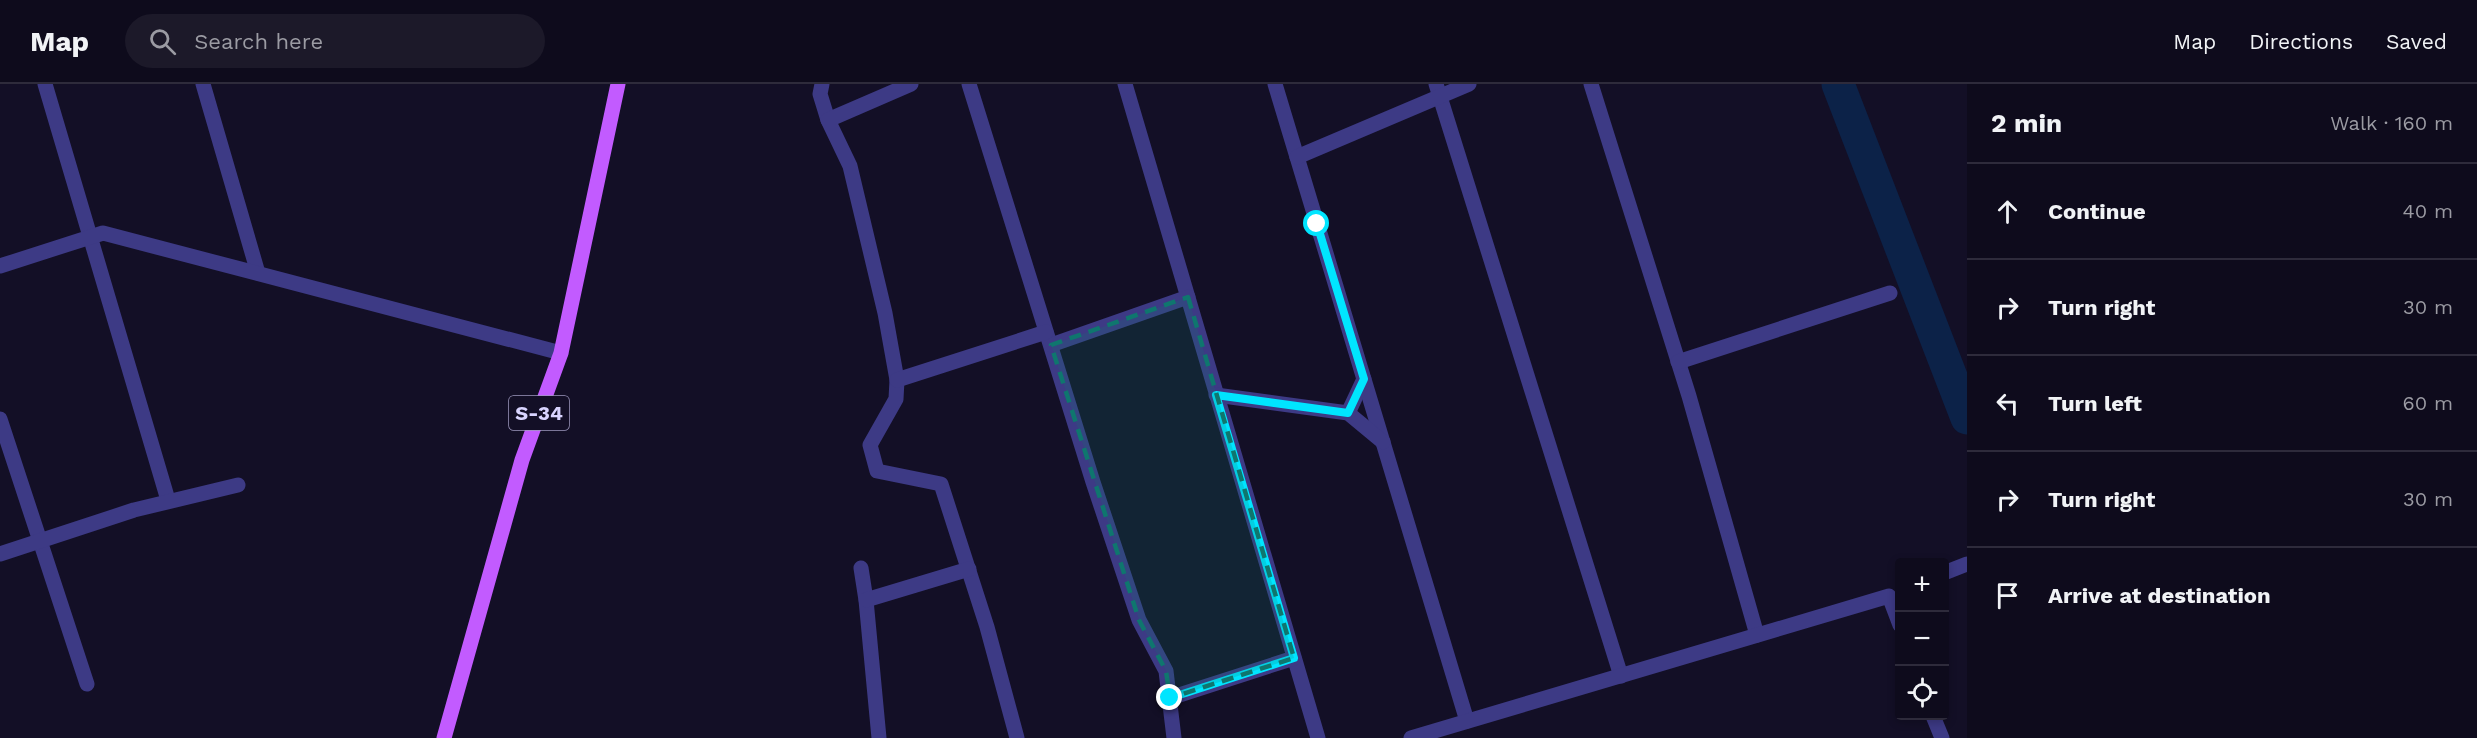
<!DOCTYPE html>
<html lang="en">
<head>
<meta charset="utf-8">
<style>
	:root { --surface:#0e0b1c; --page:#1c1929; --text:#f1f3f6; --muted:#9b9ba3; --line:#2e2b3b }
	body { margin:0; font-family:"Work Sans",sans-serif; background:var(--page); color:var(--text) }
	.controls { position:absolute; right:18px; bottom:18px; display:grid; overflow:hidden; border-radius:6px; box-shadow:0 3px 9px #0003 }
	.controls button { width:54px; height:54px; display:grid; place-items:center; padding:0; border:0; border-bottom:2px solid var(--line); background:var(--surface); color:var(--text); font:30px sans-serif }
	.stop { position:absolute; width:18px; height:18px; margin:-14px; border:4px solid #00e5ff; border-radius:50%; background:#fff }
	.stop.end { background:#00e5ff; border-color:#fff; box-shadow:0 2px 6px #0008 }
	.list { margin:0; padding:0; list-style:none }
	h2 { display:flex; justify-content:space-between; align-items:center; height:78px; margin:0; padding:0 24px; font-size:26px }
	h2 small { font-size:20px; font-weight:400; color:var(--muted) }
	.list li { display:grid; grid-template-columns:39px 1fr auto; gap:18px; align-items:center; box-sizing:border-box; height:96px; padding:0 24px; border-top:2px solid var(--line) }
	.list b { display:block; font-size:22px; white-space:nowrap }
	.list em { font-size:20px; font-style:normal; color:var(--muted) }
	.icon { flex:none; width:33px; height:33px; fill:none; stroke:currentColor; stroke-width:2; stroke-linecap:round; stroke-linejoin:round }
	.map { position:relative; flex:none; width:1967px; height:654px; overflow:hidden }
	header { display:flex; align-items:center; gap:36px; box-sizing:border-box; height:84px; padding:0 30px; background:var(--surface); border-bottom:2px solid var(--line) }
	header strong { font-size:28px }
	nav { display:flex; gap:33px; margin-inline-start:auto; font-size:21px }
	.search { width:420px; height:54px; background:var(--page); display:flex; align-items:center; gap:15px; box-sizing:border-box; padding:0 21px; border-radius:33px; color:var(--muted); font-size:22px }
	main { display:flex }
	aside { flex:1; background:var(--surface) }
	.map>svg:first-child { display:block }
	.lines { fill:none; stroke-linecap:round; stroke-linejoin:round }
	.canal { stroke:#0c2248; stroke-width:33 }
	.street { stroke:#3d3a85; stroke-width:15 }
	.primary { stroke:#c25bff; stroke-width:15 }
	.route { stroke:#00e5ff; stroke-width:8 }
	.marked { fill:#0f766e; fill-opacity:0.2; stroke:#0f766e; stroke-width:4.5; stroke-dasharray:12 8; stroke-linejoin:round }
	.labels { text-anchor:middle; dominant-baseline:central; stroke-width:4.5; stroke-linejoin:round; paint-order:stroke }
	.shield { fill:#130f26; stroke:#9e99be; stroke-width:1.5 }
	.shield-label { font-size:20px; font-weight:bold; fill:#d9d4ff }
</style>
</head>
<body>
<header>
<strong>Map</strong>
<div class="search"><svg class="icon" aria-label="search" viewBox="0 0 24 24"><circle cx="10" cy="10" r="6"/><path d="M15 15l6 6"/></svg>Search here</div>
<nav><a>Map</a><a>Directions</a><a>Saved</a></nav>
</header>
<main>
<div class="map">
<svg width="1967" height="654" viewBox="0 0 1967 654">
	<rect width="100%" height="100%" fill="#130f26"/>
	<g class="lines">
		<polyline class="canal" points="1838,0 1967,334"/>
		<g class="street">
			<polyline points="45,0 168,416"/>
			<polyline points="203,0 258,189"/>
			<polyline points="822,0 820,10 828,36"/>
			<polyline points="911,0 828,36 850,82 885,229 897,296 896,315 870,361 877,387 941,400 987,543 1017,654"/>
			<polyline points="969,0 1093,398 1139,536 1166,587 1174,654"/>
			<polyline points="1125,0 1318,654"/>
			<polyline points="1275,0 1467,637"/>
			<polyline points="1436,0 1621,592"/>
			<polyline points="1591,0 1689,312 1757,551"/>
			<polyline points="1297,73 1469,0"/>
			<polyline points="0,182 103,149 561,269"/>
			<polyline points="1051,261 1188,213"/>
			<polyline points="1678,278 1890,209"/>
			<polyline points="897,296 1046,248"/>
			<polyline points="1216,311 1348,329 1383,358"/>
			<polyline points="1348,329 1364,295"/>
			<polyline points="0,335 87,600"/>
			<polyline points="0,470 134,426 238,401"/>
			<polyline points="861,484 866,516 879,654"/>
			<polyline points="1944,489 1967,480"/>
			<polyline points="866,516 969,485"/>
			<polyline points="1170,614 1294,574"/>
			<polyline points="1933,632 1942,654"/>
			<polyline points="1411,654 1889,512 1900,541"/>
		</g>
		<polyline class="primary" points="444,654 522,376 561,269 618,0"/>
	</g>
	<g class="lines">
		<polyline class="route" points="1170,614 1294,574 1216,311 1348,329 1364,295 1317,140"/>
	</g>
	<path class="marked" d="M1188,213L1294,574L1170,614L1166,587L1139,536L1051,261Z"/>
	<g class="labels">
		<rect class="shield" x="509" y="312" width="60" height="34" rx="4.5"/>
		<g class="shield-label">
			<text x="539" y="329">S-34</text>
		</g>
	</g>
</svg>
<div class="controls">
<button>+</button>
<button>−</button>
<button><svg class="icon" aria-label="locate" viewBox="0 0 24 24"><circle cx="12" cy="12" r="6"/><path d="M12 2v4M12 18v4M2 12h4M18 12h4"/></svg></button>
</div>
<div class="stop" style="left:1317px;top:140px"></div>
<div class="stop end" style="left:1170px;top:614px"></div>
</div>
<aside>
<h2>2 min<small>Walk · 160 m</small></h2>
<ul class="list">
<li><svg class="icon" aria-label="ahead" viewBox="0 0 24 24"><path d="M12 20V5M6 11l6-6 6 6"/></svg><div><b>Continue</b></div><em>40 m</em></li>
<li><svg class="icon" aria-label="right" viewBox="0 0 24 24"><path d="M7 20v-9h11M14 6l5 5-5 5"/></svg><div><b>Turn right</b></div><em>30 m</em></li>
<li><svg class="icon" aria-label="left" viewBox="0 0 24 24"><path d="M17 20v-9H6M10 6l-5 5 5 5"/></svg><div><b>Turn left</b></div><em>60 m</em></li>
<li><svg class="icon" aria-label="right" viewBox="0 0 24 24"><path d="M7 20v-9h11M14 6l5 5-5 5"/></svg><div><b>Turn right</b></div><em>30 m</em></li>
<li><svg class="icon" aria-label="arrive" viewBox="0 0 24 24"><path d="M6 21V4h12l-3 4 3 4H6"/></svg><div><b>Arrive at destination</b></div></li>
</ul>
</aside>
</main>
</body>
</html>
